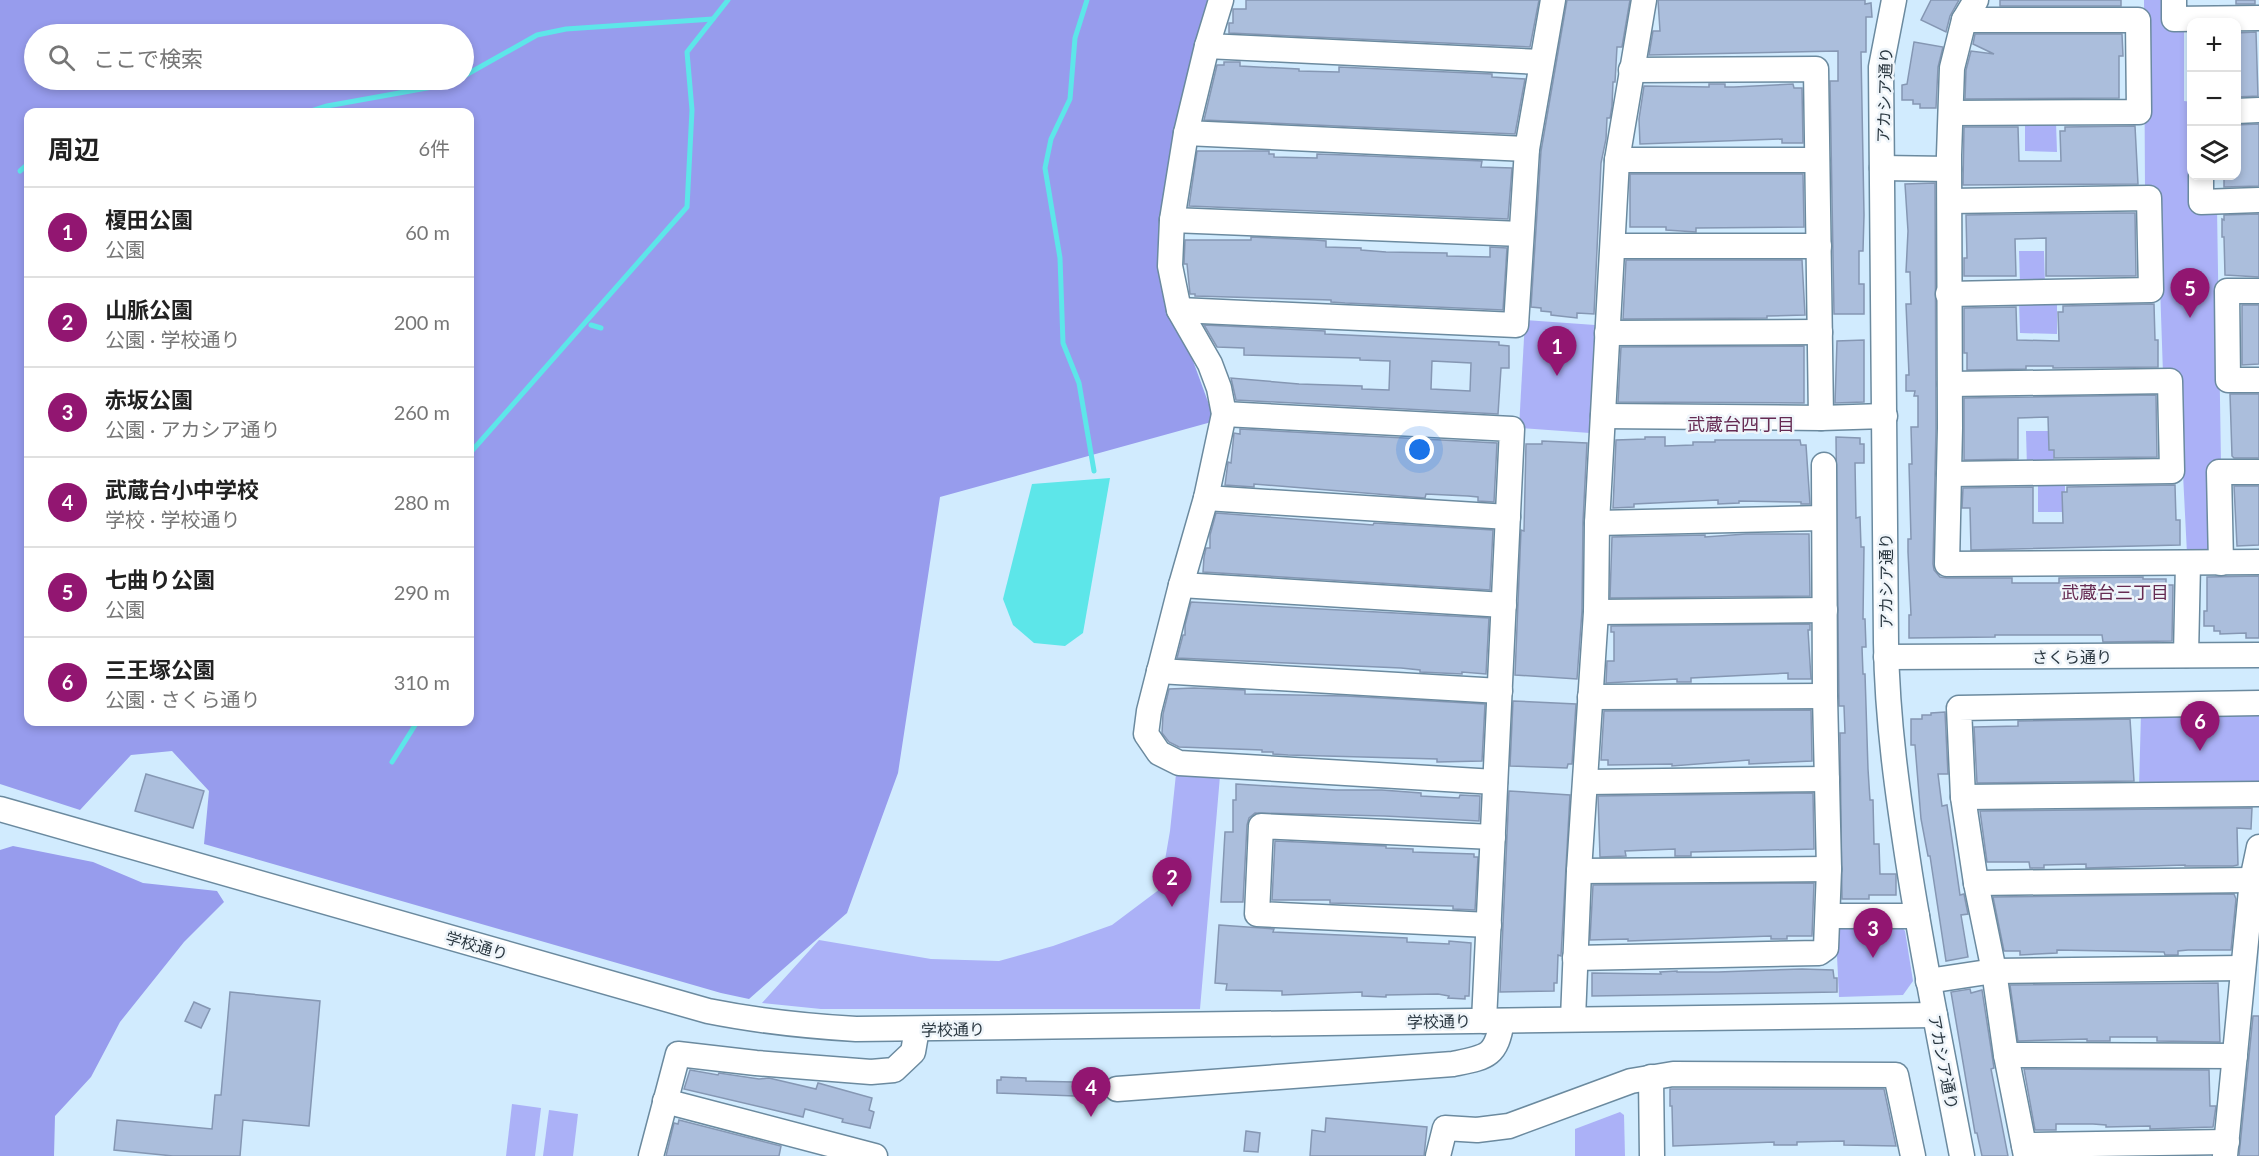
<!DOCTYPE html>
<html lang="ja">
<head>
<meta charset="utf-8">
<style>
	:root { --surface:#fff; --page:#f6f6f6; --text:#222; --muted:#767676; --line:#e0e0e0; --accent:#921671 }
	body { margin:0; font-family:Lato,"Noto Sans JP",sans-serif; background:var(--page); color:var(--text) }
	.controls { position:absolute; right:18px; top:18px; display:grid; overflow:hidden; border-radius:12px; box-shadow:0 3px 9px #0003 }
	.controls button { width:54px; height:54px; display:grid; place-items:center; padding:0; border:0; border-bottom:2px solid var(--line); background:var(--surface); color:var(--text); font:30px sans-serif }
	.you { position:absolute; left:1420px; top:450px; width:21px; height:21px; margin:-15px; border:4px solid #fff; border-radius:50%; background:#1a73e8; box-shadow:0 0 0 9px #1a73e833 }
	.badge { display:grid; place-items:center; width:39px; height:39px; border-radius:50%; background:var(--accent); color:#fff; font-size:20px; font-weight:700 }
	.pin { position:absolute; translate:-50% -50px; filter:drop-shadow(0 2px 3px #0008) }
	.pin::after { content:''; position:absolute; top:32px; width:21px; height:18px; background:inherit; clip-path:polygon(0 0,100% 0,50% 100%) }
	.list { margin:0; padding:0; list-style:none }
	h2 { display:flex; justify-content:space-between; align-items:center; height:78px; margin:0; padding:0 24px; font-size:26px }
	h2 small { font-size:20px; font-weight:400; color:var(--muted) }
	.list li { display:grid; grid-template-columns:39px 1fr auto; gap:18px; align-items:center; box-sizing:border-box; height:90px; padding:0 24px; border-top:2px solid var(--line) }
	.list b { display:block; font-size:22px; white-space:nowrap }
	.list p { margin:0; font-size:20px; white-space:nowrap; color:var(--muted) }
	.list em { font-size:20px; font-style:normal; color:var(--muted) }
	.icon { flex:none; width:33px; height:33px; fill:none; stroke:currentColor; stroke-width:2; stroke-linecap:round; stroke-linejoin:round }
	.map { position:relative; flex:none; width:2259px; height:1156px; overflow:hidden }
	.search { position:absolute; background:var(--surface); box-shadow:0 3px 9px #0003; left:24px; top:24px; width:450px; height:66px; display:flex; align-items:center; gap:15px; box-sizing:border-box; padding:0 21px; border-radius:33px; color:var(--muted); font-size:22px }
	.panel { position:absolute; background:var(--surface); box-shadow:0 3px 9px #0003; left:24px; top:108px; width:450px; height:618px; border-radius:12px }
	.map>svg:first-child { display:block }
	.green { fill:#abb1f7 }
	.forest { fill:#979ced; fill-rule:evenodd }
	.water { fill:#5de6e9 }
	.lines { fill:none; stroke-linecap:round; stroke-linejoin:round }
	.stream { stroke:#5de6e9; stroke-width:5 }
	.building { fill:#abbedc; stroke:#8597b3; stroke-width:1.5; fill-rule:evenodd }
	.minor-casing { stroke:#6b8a9f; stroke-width:27 }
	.minor { stroke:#fff; stroke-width:24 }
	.labels { text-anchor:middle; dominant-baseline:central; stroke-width:5; stroke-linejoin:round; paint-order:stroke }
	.street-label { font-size:16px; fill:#2a3740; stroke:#eff5fa }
	.neighbourhood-label { font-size:18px; fill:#662b53; stroke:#eff5fa }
</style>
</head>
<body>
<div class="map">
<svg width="2259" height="1156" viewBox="0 0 2259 1156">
	<rect width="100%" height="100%" fill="#d1ebfe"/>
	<g class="green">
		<polygon points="2144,0 2165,0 2165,29 2184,29 2184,101 2192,102 2192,176 2217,208 2221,464 2212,546 2207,554 2187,554 2178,374 2163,374 2159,255 2145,190"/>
		<polygon points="2025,122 2056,122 2057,152 2025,151"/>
		<polygon points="2019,251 2044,251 2045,285 2020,285"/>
		<polygon points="2019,302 2057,302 2057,334 2020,333"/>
		<polygon points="1525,320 1595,325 1590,433 1519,428"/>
		<polygon points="2026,431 2053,431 2054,468 2027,468"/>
		<rect x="2038" y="482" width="27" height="30"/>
		<polygon points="2259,712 2259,788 2139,787 2141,714"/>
		<polygon points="1176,774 1220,776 1200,1009 821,1009 762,1003 819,940 931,959 999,961 1053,946 1112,925 1160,889 1170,831"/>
		<polygon points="1844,923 1899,924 1905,931 1913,981 1903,995 1839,997 1836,935"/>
		<polygon points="512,1104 541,1108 535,1156 506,1156"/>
		<polygon points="549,1110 578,1114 573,1156 543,1156"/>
		<polygon points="1620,1112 1624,1115 1625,1156 1575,1156 1575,1129"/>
	</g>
	<g class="forest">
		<path d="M0,0H1213L1168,308L1192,358L1215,421L940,497L898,773L847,913L749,999L721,993L204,844L209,791L172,751L131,755L80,810L0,784ZM34,34H464V80H34ZM28,112H470V722H28Z"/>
		<polygon points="13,846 93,862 143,883 217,891 224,902 184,942 120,1022 91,1077 55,1116 54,1156 0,1156 0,850"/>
	</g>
	<polygon class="water" points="1110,478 1083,633 1065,646 1034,643 1013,625 1003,599 1032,484"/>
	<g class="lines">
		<g class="stream">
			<polyline points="1087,0 1075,38 1070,99 1051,139 1045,168 1060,258 1063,343 1079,383 1094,471"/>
			<polyline points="464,76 537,35 566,29 713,19"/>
			<polyline points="308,112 327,106 449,84 457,80"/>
			<polyline points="20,171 28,164"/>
			<polyline points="591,325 601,328"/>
			<polyline points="470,453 687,207 692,110 687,52 728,0"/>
			<polyline points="392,762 417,722"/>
		</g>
	</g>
	<g class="building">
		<polygon points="1246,0 1539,0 1530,47 1229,33 1229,23 1233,23 1233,9 1246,9"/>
		<polygon points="1567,0 1630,0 1622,47 1617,47 1615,82 1613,82 1612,106 1610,118 1607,118 1606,139 1601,163 1594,314 1577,313 1577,318 1551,315 1551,312 1541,311 1541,308 1531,307 1541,151"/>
		<polygon points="1658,0 1865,0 1865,4 1871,3 1872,17 1866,17 1866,52 1861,52 1864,215 1863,251 1859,251 1859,284 1864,284 1864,314 1834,314 1830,81 1838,81 1838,51 1649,55 1653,31 1660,31"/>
		<polygon points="1931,0 1959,0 1950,16 1946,32 1921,20"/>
		<rect x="2000" y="0" width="121" height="6"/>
		<rect x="2236" y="0" width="19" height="4"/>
		<polygon points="2256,32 2258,96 2236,97 2236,33"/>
		<polygon points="1975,34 2122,34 2123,56 2119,56 2119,98 1965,99 1966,70 1971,51 1994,54 1973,44"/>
		<polygon points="1914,42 1943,47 1938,67 1936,108 1920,108 1920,104 1913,104 1913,100 1902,100 1902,85 1907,84"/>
		<polygon points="1224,62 1240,62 1240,66 1299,69 1299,71 1339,72 1339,67 1492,74 1492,77 1525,79 1515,134 1204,120 1217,65 1224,65"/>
		<polygon points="1709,84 1725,84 1725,87 1734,87 1793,84 1794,88 1802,88 1803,143 1782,143 1782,139 1640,144 1639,119 1644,86 1709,87"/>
		<polygon points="2259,124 2259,186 2224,187 2224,176 2236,176 2236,125"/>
		<polygon points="2135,126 2138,184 1963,185 1964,127 2018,127 2019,161 2061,161 2060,131 2065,131 2065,127"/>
		<polygon points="1197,151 1269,151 1269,154 1274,154 1274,157 1317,158 1317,154 1346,155 1482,161 1481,167 1512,168 1508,219 1189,206"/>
		<polygon points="1630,174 1803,174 1804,227 1696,228 1696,232 1666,230 1666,227 1630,227"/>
		<polygon points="1935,183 1936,428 1933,564 1934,570 1940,577 1947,578 2012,578 2012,583 2059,583 2059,578 2143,577 2143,579 2166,579 2166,585 2173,585 2172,641 2103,642 2102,635 1995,635 1995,637 1909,638 1909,615 1911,615 1908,552 1908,539 1911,539 1909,464 1912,464 1911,427 1918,427 1918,396 1914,396 1915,391 1906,391 1906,375 1909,375 1906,304 1911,304 1910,272 1906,272 1908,231 1905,184"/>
		<polygon points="2115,213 2135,213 2136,276 2046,276 2046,238 2015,239 2016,276 1964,276 1964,258 1967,258 1966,215"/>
		<polygon points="2259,214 2259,277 2225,275 2224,237 2222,237 2222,219 2224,220 2224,215"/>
		<polygon points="1251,237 1315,240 1326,241 1326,247 1361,248 1361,250 1386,252 1447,253 1447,256 1490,257 1490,247 1507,248 1503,310 1345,303 1331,302 1331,300 1195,296 1195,294 1190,294 1187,264 1184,264 1185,240 1251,240"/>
		<polygon points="1626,260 1802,260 1805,315 1767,316 1767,318 1623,319"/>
		<polygon points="2154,304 2155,340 2158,340 2158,367 2053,368 2053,366 2026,366 2026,369 1967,370 1967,353 1964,353 1964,308 2016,307 2017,340 2059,341 2058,312 2063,312 2063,306"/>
		<polygon points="2242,305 2259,305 2259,364 2242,365"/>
		<path d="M1204,325L1325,331V334L1499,342V345L1509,346V368H1501L1498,414L1236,400L1231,378L1299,384L1362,386V389L1389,390L1390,361L1360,360V358L1244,355V348L1217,347ZM1432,361L1471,363L1470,391L1431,389Z"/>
		<polygon points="1864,340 1864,402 1835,403 1837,341"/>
		<polygon points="1804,346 1804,403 1618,402 1621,347"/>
		<polygon points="2230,394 2259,394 2259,458 2234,458 2232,456"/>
		<polygon points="2156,395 2157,457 2054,458 2054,450 2049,450 2048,417 2018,418 2018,459 1964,460 1964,398"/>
		<polygon points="1240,429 1497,443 1494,502 1478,501 1478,497 1468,496 1426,494 1425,498 1254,484 1254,487 1225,485 1228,462 1231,463 1234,433 1240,434"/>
		<polygon points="1645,437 1665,437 1665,446 1693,445 1693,442 1715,442 1715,440 1800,440 1801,445 1806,445 1810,504 1801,504 1801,502 1739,501 1739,503 1718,504 1718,500 1634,504 1634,507 1613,508 1616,440 1645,439"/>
		<polygon points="1836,437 1860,438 1860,444 1864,444 1864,463 1855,463 1856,518 1860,517 1861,547 1864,547 1863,619 1865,619 1866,647 1862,647 1863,674 1865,674 1868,769 1870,800 1873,800 1874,844 1879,844 1880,874 1896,874 1896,895 1869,895 1869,899 1842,899 1840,733 1845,733 1844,706 1839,706"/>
		<polygon points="1542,441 1587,443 1583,522 1582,611 1577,679 1515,675 1521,530 1524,531 1526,444 1542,444"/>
		<polygon points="2175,485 2176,520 2180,520 2180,545 1971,550 1970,508 1962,508 1963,488 2033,487 2033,523 2063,523 2062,492 2067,492 2067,487"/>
		<polygon points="2234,486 2259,486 2259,545 2237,546"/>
		<polygon points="1216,513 1373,525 1374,523 1493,530 1490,590 1203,572 1204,557 1206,548 1210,548 1210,535"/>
		<polygon points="1746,534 1809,534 1810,596 1610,598 1612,537 1705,535 1705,537"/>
		<polygon points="2259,576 2259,638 2246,638 2246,633 2220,634 2220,631 2214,631 2214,626 2204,626 2204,611 2207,611 2207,577"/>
		<polygon points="1191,602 1489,618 1486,674 1462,672 1462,674 1420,672 1420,670 1401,668 1177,658 1183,635 1185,635 1185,625"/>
		<polygon points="1810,624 1810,630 1808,630 1811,679 1788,679 1788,673 1691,678 1691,682 1677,682 1677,679 1606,683 1607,661 1614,661 1614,632 1611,632 1611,626"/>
		<polygon points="1194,688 1245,690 1245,694 1346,696 1485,704 1482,761 1437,762 1437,759 1288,755 1273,754 1273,752 1262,752 1262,750 1179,747 1169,742 1162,733 1163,714 1169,689"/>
		<polygon points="1513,701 1576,704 1572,764 1568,764 1567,768 1510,766"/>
		<polygon points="1811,710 1812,761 1749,764 1749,760 1672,766 1672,764 1608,765 1608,760 1601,760 1604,711"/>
		<polygon points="1945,712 1948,774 1938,774 1942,806 1947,805 1960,895 1964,894 1968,914 1961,915 1968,957 1946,961 1930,856 1928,856 1921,819 1915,745 1911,745 1911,719 1922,719 1922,715 1931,715 1931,713"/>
		<polygon points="2130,719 2134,781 1977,783 1974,727 2018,726 2018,721"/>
		<polygon points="146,774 204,791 193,828 135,811"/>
		<polygon points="1236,784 1336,790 1382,790 1421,793 1421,796 1459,798 1460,795 1480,796 1479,821 1385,816 1255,813 1249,818 1247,825 1243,902 1221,902 1225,832 1233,832 1233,800 1236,800"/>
		<polygon points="1509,791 1570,795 1561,956 1558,955 1557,983 1554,983 1554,991 1500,992"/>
		<polygon points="1813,793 1814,849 1691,852 1691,856 1675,856 1675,849 1625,851 1626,856 1600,857 1598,796"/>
		<polygon points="2252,808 2251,829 2237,828 2238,865 2233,866 2185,866 2185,865 2086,868 2086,864 2044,865 2044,868 2030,868 2029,862 1987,862 1980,811"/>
		<polygon points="1275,841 1386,846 1386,848 1413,849 1413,852 1474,854 1474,857 1478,857 1475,910 1453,909 1453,906 1330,903 1330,900 1272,900"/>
		<polygon points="1814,883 1812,936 1787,936 1787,939 1771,939 1771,936 1628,941 1628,939 1590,940 1593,885"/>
		<polygon points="2234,894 2236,899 2231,950 2188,950 2178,951 2178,955 2165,955 2164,952 2057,950 2057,953 2020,955 2020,951 2004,951 1993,897"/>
		<polygon points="1219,925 1274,929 1273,932 1407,938 1407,942 1449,944 1449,941 1471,943 1469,996 1465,996 1465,999 1448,998 1449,996 1438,994 1386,995 1386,997 1362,996 1362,992 1282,995 1282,991 1226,990 1227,984 1215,983"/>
		<polygon points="1802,969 1833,970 1834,978 1837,978 1837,992 1592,996 1592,973 1661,974 1660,972 1677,971 1677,972 1718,972"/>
		<polygon points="2218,983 2220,1042 2157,1041 2157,1037 2110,1037 2110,1041 2087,1041 2087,1039 2018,1041 2010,985"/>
		<polygon points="1970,989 1971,993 1982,990 1994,1068 1991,1069 2008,1156 1982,1156 1977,1133 1975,1133 1951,992"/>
		<polygon points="230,992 320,1001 309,1126 243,1120 240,1156 173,1156 114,1150 117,1120 212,1129 215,1095 221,1095"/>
		<polygon points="194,1002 210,1009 201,1028 185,1021"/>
		<polygon points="2253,1016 2259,1016 2259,1156 2239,1156"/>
		<polygon points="2024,1069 2209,1070 2210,1106 2216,1106 2213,1127 2150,1129 2150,1126 2106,1127 2106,1125 2093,1124 2056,1124 2056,1130 2035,1130"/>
		<polygon points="690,1070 718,1075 719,1073 759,1079 769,1078 816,1089 818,1083 872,1098 869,1110 874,1112 870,1128 842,1122 843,1119 805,1109 803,1117 684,1089"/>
		<polygon points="1001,1077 1026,1078 1026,1081 1075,1082 1075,1096 997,1093 997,1080 1001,1080"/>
		<polygon points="1670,1089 1884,1089 1896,1146 1844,1145 1844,1141 1797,1142 1797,1145 1774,1145 1774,1142 1673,1146 1672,1106 1670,1106"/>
		<polygon points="1326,1118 1427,1127 1424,1156 1310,1156 1312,1130 1325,1132"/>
		<polygon points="679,1120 781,1146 779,1156 666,1156 674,1123 678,1124"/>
		<polygon points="1246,1131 1260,1133 1258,1152 1244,1151"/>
	</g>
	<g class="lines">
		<g class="minor-casing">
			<g id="minor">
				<polyline points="1221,0 1207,46 1186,133 1172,220 1170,266 1179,310 1210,364 1219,388 1224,414 1206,498 1181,585 1149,711 1146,734 1159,753 1179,763 1495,782"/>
				<path d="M1894,0L1881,67L1886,643C1887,721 1898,797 1910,874C1925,968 1944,1062 1962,1156"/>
				<polyline points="1976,0 1964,20 1952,68 1949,155 1950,428 1947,564 2259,562"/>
				<polyline points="2174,0 2174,19 2259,18"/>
				<polyline points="1207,46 1541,62"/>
				<polyline points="1631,70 1816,69 1821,418"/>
				<polyline points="2236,111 2259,110"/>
				<polyline points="1951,113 2139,112 2138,20 1964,20"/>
				<polyline points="1186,133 1527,149"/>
				<polyline points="1617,160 1817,160"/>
				<polyline points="1882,168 1949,169"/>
				<polyline points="2201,176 2201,202 2259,200"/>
				<polyline points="1172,220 1521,234"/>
				<polyline points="1613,246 1819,246"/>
				<polyline points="2259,291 2227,291 2228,380 2259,380"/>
				<polyline points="1948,294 2151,290 2149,198 1950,201"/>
				<polyline points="1179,310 1516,325 1527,149 1553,0"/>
				<polyline points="1607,333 1820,332"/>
				<polyline points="1224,414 1512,429 1484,1021"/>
				<polyline points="1603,416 1821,418 1885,416"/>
				<polyline points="1949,474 2172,471 2170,381 1950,384"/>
				<polyline points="1206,498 1508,517"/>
				<polyline points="1597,523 1823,518"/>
				<polyline points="2221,563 2219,472 2259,472"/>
				<polyline points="1181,585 1504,605"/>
				<polyline points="1596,612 1825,610"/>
				<polyline points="2186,655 2188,563"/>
				<polyline points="1886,657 2259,655"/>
				<polyline points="1159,671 1500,691"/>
				<polyline points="1590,697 1825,696"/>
				<polyline points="1586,782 1827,779"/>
				<polyline points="1963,797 2259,794"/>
				<path d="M0,809L708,1011C758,1021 806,1026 856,1029L1935,1015"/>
				<polyline points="1579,871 1829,869"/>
				<polyline points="1976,883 2252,880"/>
				<polyline points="1829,916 1917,916"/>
				<polyline points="1489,925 1257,914 1261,826 1493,837"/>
				<polyline points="1575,958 1819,953 1826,948 1829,869 1825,696 1824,465"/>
				<polyline points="1928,981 1994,971 2243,968"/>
				<polyline points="1573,1019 1579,871 1596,612 1597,523 1617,160 1644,0"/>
				<polyline points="2006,1055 2235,1056"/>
				<polyline points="1651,1077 1652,1156"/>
				<path d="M1117,1089L1453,1064C1487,1057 1496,1057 1502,1021"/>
				<polyline points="665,1101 875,1156"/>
				<polyline points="2024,1145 2227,1142"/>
				<polyline points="651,1156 678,1054 756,1063 871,1072 894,1070 913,1052 917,1029"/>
				<polyline points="1438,1156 1445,1128 1477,1130 1509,1126 1631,1081 1673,1074 1896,1075 1913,1156"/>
				<polyline points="2026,1156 2006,1055 1994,971 1976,883 1963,797 1959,708 2259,703"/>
				<polyline points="2225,1156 2252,880 2259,847"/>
			</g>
		</g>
		<use href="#minor" class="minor"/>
	</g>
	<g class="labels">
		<g class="street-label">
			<text transform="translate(1884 95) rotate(-88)">アカシア通り</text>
			<text transform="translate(1885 581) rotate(-90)">アカシア通り</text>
			<text x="2072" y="656">さくら通り</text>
			<text transform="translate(477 945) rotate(16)">学校通り</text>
			<text transform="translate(1439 1021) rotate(-1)">学校通り</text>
			<text transform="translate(953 1029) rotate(-1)">学校通り</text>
			<text transform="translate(1944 1062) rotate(79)">アカシア通り</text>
		</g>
		<g class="neighbourhood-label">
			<text x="1741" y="424">武蔵台四丁目</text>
			<text x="2115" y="592">武蔵台三丁目</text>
		</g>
	</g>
</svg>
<div class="controls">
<button>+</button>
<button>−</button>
<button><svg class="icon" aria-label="layers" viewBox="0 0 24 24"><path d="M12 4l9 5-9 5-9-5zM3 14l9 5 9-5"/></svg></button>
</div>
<div class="you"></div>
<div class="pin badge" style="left:1557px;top:376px">1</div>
<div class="pin badge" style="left:1172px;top:907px">2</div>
<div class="pin badge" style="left:1873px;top:958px">3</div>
<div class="pin badge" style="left:1091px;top:1117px">4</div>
<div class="pin badge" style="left:2190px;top:318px">5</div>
<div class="pin badge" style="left:2200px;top:751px">6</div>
<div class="search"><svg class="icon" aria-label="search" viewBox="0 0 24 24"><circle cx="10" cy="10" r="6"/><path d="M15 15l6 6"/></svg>ここで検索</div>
<section class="panel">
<h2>周辺<small>6件</small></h2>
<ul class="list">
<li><span class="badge">1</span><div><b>榎田公園</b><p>公園</p></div><em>60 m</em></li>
<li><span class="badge">2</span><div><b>山脈公園</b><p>公園 · 学校通り</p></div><em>200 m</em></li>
<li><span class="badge">3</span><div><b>赤坂公園</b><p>公園 · アカシア通り</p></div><em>260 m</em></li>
<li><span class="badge">4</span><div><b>武蔵台小中学校</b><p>学校 · 学校通り</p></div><em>280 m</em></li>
<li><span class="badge">5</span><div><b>七曲り公園</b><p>公園</p></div><em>290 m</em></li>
<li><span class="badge">6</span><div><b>三王塚公園</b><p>公園 · さくら通り</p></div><em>310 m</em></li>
</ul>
</section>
</div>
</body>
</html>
